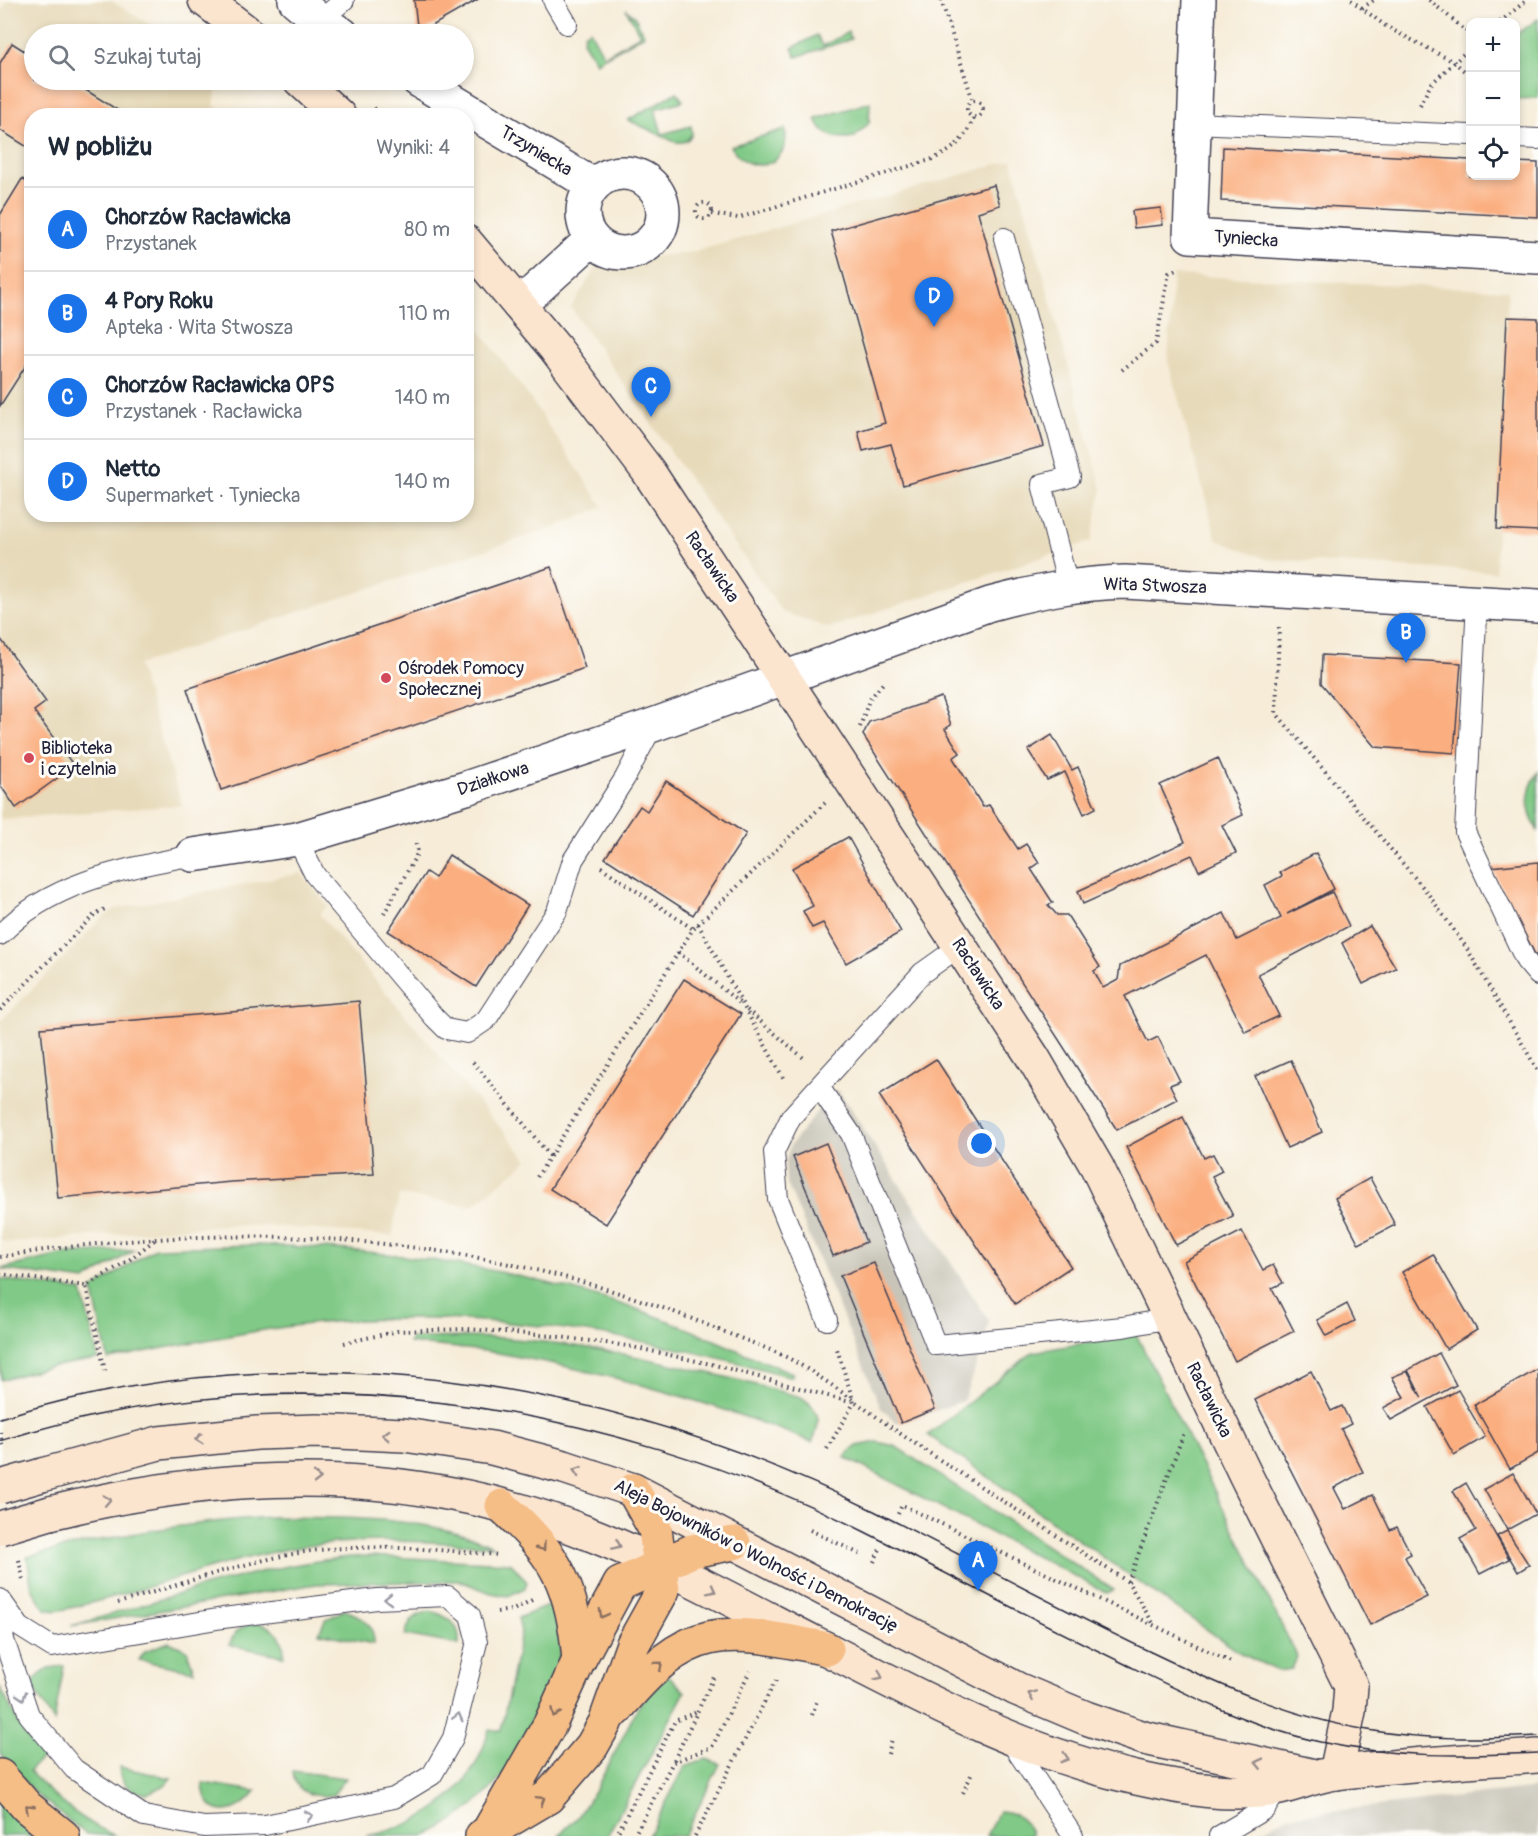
<!DOCTYPE html>
<html lang="pl">
<head>
<meta charset="utf-8">
<style>
	:root { --surface:#fff; --page:#f2f2f3; --text:#1f2937; --muted:#747a83; --line:#e0e1e3; --accent:#1a73e8 }
	body { margin:0; font-family:Pangolin,sans-serif; background:var(--page); color:var(--text) }
	.controls { position:absolute; right:18px; top:18px; display:grid; overflow:hidden; border-radius:12px; box-shadow:0 3px 9px #0003 }
	.controls button { width:54px; height:54px; display:grid; place-items:center; padding:0; border:0; border-bottom:2px solid var(--line); background:var(--surface); color:var(--text); font:30px sans-serif }
	.you { position:absolute; left:982px; top:1144px; width:21px; height:21px; margin:-15px; border:4px solid #fff; border-radius:50%; background:#1a73e8; box-shadow:0 0 0 9px #1a73e833 }
	.badge { display:grid; place-items:center; width:39px; height:39px; border-radius:50%; background:var(--accent); color:#fff; font-size:20px; font-weight:700 }
	.pin { position:absolute; translate:-50% -50px; filter:drop-shadow(0 2px 3px #0008) }
	.pin::after { content:''; position:absolute; top:32px; width:21px; height:18px; background:inherit; clip-path:polygon(0 0,100% 0,50% 100%) }
	.list { margin:0; padding:0; list-style:none }
	h2 { display:flex; justify-content:space-between; align-items:center; height:78px; margin:0; padding:0 24px; font-size:26px }
	h2 small { font-size:20px; font-weight:400; color:var(--muted) }
	.list li { display:grid; grid-template-columns:39px 1fr auto; gap:18px; align-items:center; box-sizing:border-box; height:84px; padding:0 24px; border-top:2px solid var(--line) }
	.list b { display:block; font-size:22px; white-space:nowrap }
	.list p { margin:0; font-size:20px; white-space:nowrap; color:var(--muted) }
	.list em { font-size:20px; font-style:normal; color:var(--muted) }
	.icon { flex:none; width:33px; height:33px; fill:none; stroke:currentColor; stroke-width:2; stroke-linecap:round; stroke-linejoin:round }
	.map { position:relative; flex:none; width:1538px; height:1836px; overflow:hidden }
	.search { position:absolute; background:var(--surface); box-shadow:0 3px 9px #0003; left:24px; top:24px; width:450px; height:66px; display:flex; align-items:center; gap:15px; box-sizing:border-box; padding:0 21px; border-radius:33px; color:var(--muted); font-size:22px }
	.panel { position:absolute; background:var(--surface); box-shadow:0 3px 9px #0003; left:24px; top:108px; width:450px; height:414px; border-radius:24px }
	.map>svg:first-child { display:block }
	.built { fill:#e7daba }
	.industrial { fill:#c8c4b8 }
	.green { fill:#80c986; stroke:#517660; stroke-width:1.5 }
	.building { fill:#fbaf80 }
	.lines { fill:none; stroke-linecap:round; stroke-linejoin:round }
	.lane-casing { stroke:#424053; stroke-width:22 }
	.street-casing { stroke:#424053; stroke-width:36 }
	.secondary-casing { stroke:#424053; stroke-width:36 }
	.primary-casing { stroke:#424053; stroke-width:36 }
	.path { stroke:#424053; stroke-width:4; stroke-dasharray:1.5 4.5; stroke-linecap:butt }
	.lane { stroke:#fff; stroke-width:20 }
	.street { stroke:#fff; stroke-width:33 }
	.secondary { stroke:#fbe5cf; stroke-width:33 }
	.primary { stroke:#f6be87; stroke-width:33 }
	.tram { stroke:#22223b; stroke-width:1.5 }
	.secondary-bridge-casing { stroke:#424053; stroke-width:36; stroke-linecap:butt }
	.secondary-bridge { stroke:#fbe5cf; stroke-width:33 }
	.oneway { stroke:#998d8c }
	.oneway2 { stroke:#8c7061 }
	.oneway3 { stroke:#9c9ca7 }
	.poi-dot { fill:#d1495b; stroke:#fdfcf7; stroke-width:2 }
	.labels { text-anchor:middle; dominant-baseline:central; stroke-width:6; stroke-linejoin:round; paint-order:stroke }
	.street-label { font-size:18px; fill:#22223b; stroke:#fdfcf7 }
	.poi-label { font-size:18px; fill:#22223b; stroke:#fdfcf7; text-anchor:start }
</style>
</head>
<body>
<div class="map">
<svg width="1538" height="1836" viewBox="0 0 1538 1836">
	<rect width="100%" height="100%" fill="#fdfcf7"/>
	<filter id="ink" filterUnits="userSpaceOnUse"><feTurbulence type="fractalNoise" baseFrequency=".0167" numOctaves="2"/><feDisplacementMap in="SourceGraphic" scale="12" xChannelSelector="R" yChannelSelector="G"/><feConvolveMatrix kernelMatrix="1 2 1 2 8 2 1 2 1" color-interpolation-filters="sRGB"/></filter>
	<filter id="wash" filterUnits="userSpaceOnUse"><feTurbulence type="fractalNoise" baseFrequency=".008" numOctaves="4" result="noise"/><feDisplacementMap in="SourceGraphic" scale="24" xChannelSelector="R" yChannelSelector="G"/><feGaussianBlur stdDeviation="1.35" result="paint"/><feColorMatrix in="noise" values="0 0 0 0 0 0 0 0 0 0 0 0 0 0 0 0 0 1.4 0 .05"/><feComposite in="paint" operator="in"/></filter>
	<g filter="url(#wash)">
		<rect width="100%" height="100%" fill="#f6ecd8"/>
		<g class="built">
			<polygon points="8,0 110,0 165,34 34,34 34,80 218,80 214,106 229,115 32,116 32,514 466,514 467,313 529,397 603,507 555,527 138,665 182,805 0,819 0,13"/>
			<polygon points="1012,160 1102,489 1091,541 829,628 782,612 571,308 599,263 694,252"/>
			<polygon points="1173,275 1508,290 1507,317 1538,318 1538,531 1497,529 1495,572 1266,559 1217,540 1168,361"/>
			<polygon points="301,873 328,906 319,914 528,1160 472,1206 399,1195 392,1236 273,1226 224,1225 10,1243 0,1240 0,1022 102,918 115,909"/>
		</g>
		<g class="industrial">
			<polygon points="838,1090 989,1321 981,1352 963,1401 901,1423 896,1422 881,1408 786,1181 785,1163 790,1146 818,1110"/>
			<polygon points="1538,1788 1538,1836 1252,1836 1288,1816"/>
		</g>
		<g class="green">
			<polygon points="626,9 635,17 644,35 596,62 583,41 584,34 590,30 604,56 640,35"/>
			<polygon points="1538,19 1538,98 1516,99 1516,35"/>
			<polygon points="848,32 851,39 796,57 792,48 817,35 823,46"/>
			<path d="M677,92L683,101L655,109L662,134L691,126L692,134C687,142 684,143 675,142L628,120Z"/>
			<path d="M870,102L869,123L855,137C837,140 823,137 816,119Z"/>
			<path d="M785,129C792,166 749,179 731,146Z"/>
			<path d="M1538,772V831C1525,809 1525,793 1538,772Z"/>
			<path d="M255,1245C386,1248 517,1268 642,1311C694,1329 742,1354 793,1373L791,1377C629,1331 461,1305 292,1326C230,1334 169,1347 108,1359L92,1289L155,1248Z"/>
			<polygon points="134,1250 85,1281 0,1269 65,1254"/>
			<polygon points="0,1279 82,1291 98,1359 49,1367 1,1380"/>
			<polygon points="1136,1334 1297,1656 1292,1669 1278,1671 1242,1654 928,1435 1033,1352"/>
			<path d="M411,1338C441,1338 472,1336 502,1338C604,1345 703,1370 801,1397C820,1409 822,1422 812,1442C715,1403 612,1374 509,1355C476,1349 442,1347 409,1343Z"/>
			<polygon points="877,1442 895,1446 1114,1590 1107,1593 844,1457 857,1446"/>
			<path d="M271,1517C341,1518 429,1515 493,1546C427,1541 360,1537 294,1548C213,1562 136,1595 56,1611L45,1609L32,1589L27,1557C108,1536 187,1522 271,1517Z"/>
			<path d="M368,1556L511,1563L527,1582L525,1588L508,1596L491,1593L460,1581L316,1584L71,1626C169,1598 267,1561 368,1556Z"/>
			<path d="M555,1603C559,1618 563,1633 561,1648C550,1714 505,1791 447,1824C439,1829 431,1834 422,1836C405,1836 384,1836 367,1836C427,1824 474,1791 489,1729L501,1731L521,1632L518,1618Z"/>
			<path d="M344,1610C361,1615 375,1625 374,1644L319,1633L325,1620Z"/>
			<path d="M430,1611C449,1616 461,1624 459,1645L405,1635C409,1620 415,1615 430,1611Z"/>
			<path d="M253,1623C272,1624 285,1635 284,1656L229,1645C234,1632 240,1627 253,1623Z"/>
			<polygon points="169,1642 187,1650 194,1671 139,1660 145,1651"/>
			<polygon points="64,1666 54,1722 34,1689 34,1680 48,1668"/>
			<polygon points="668,1675 685,1692 607,1836 558,1836 578,1817 596,1789 638,1707"/>
			<path d="M0,1687L24,1734L43,1757L29,1771C54,1798 81,1821 116,1836L86,1834L36,1794L11,1767L0,1753Z"/>
			<polygon points="706,1759 720,1764 684,1836 648,1836 685,1767"/>
			<path d="M119,1767L171,1778L164,1786L146,1794C128,1790 121,1785 119,1767Z"/>
			<path d="M293,1771L346,1778L333,1795C314,1798 294,1793 293,1771Z"/>
			<path d="M203,1783L256,1791C238,1816 205,1822 203,1783Z"/>
			<polygon points="0,1802 39,1836 0,1836"/>
			<path d="M999,1811C1014,1811 1028,1821 1032,1836H986Z"/>
		</g>
		<g id="blocks">
			<g class="building">
				<polygon points="414,0 477,0 418,34"/>
				<polygon points="12,43 34,57 34,80 70,80 127,116 32,116 32,150 0,130 0,63"/>
				<polygon points="1223,147 1470,160 1470,176 1516,176 1516,162 1538,163 1538,217 1221,201"/>
				<polygon points="22,179 32,185 32,356 0,406 0,215"/>
				<polygon points="994,185 1000,205 978,212 1044,446 903,485 891,444 863,451 858,431 885,423 831,231"/>
				<polygon points="1161,208 1163,225 1134,228 1132,211"/>
				<polygon points="1507,317 1538,318 1538,531 1497,529"/>
				<polygon points="551,567 585,668 221,790 187,689"/>
				<polygon points="0,638 46,702 34,711 74,766 16,808 0,785"/>
				<polygon points="1322,655 1461,663 1454,753 1375,747 1321,683"/>
				<polygon points="941,697 951,725 945,729 960,753 953,758 983,807 989,805 1018,849 1026,844 1039,863 1031,869 1053,903 1048,905 1057,915 1067,915 1100,967 1094,971 1103,988 1118,980 1120,966 1224,913 1237,940 1281,918 1265,885 1282,876 1280,872 1316,853 1334,889 1287,914 1332,892 1349,926 1258,974 1279,1016 1245,1032 1206,955 1125,996 1148,1042 1158,1037 1180,1081 1170,1085 1177,1099 1117,1130 863,735 869,722"/>
				<polygon points="1052,735 1072,770 1078,767 1096,808 1084,814 1065,772 1047,780 1028,750"/>
				<polygon points="1218,758 1243,815 1222,825 1236,853 1199,871 1192,855 1083,904 1078,891 1185,842 1160,785"/>
				<polygon points="666,781 746,834 693,915 605,858 640,806 647,811"/>
				<polygon points="848,837 901,932 846,963 823,923 812,928 803,911 813,906 792,868"/>
				<polygon points="449,855 528,905 476,987 388,931 426,872 435,878"/>
				<polygon points="1538,862 1538,960 1491,867"/>
				<polygon points="1370,926 1396,968 1363,984 1342,943"/>
				<polygon points="684,979 741,1014 606,1224 550,1189"/>
				<polygon points="359,1001 374,1174 231,1182 58,1198 41,1028"/>
				<polygon points="936,1059 1071,1267 1015,1304 879,1095"/>
				<polygon points="1291,1060 1322,1132 1287,1148 1255,1076"/>
				<polygon points="1183,1117 1204,1158 1213,1154 1222,1171 1212,1176 1233,1216 1176,1245 1126,1147"/>
				<polygon points="826,1143 866,1242 833,1256 793,1157"/>
				<polygon points="1370,1178 1395,1225 1359,1244 1335,1198"/>
				<polygon points="1242,1231 1263,1270 1273,1265 1283,1283 1272,1288 1294,1331 1235,1361 1184,1261"/>
				<polygon points="1433,1254 1477,1330 1446,1349 1402,1272"/>
				<polygon points="874,1263 935,1409 901,1423 840,1276"/>
				<polygon points="1347,1304 1355,1321 1326,1336 1317,1320"/>
				<polygon points="1439,1353 1456,1385 1391,1420 1383,1408 1404,1397 1392,1377 1407,1371 1422,1398 1408,1370"/>
				<polygon points="1538,1369 1538,1453 1510,1469 1474,1405"/>
				<polygon points="1311,1371 1331,1411 1342,1406 1351,1424 1341,1429 1363,1472 1334,1488 1345,1509 1373,1495 1390,1530 1397,1527 1411,1554 1405,1557 1427,1597 1370,1625 1255,1400"/>
				<polygon points="1458,1390 1485,1437 1454,1455 1427,1407"/>
				<polygon points="1513,1473 1536,1514 1507,1530 1484,1489"/>
				<polygon points="1466,1483 1509,1559 1480,1574 1460,1539 1476,1530 1453,1491"/>
				<polygon points="1507,1531 1529,1565 1518,1572 1497,1536"/>
			</g>
		</g>
	</g>
	<g filter="url(#ink)">
		<use href="#blocks" fill-opacity="0" stroke="#424053" stroke-width="1.5"/>
		<g class="lines">
			<g class="lane-casing">
				<g id="lane">
					<polyline points="553,0 567,24"/>
					<polyline points="320,21 344,0"/>
					<polyline points="1193,123 1470,135"/>
					<polyline points="1516,138 1538,139"/>
					<polyline points="1004,238 1070,477 1042,484 1068,586"/>
					<polyline points="1477,602 1465,832 1526,961 1538,975"/>
					<polyline points="297,839 315,875 434,1017 446,1029 467,1033 486,1020 557,911 573,860 625,778 653,725"/>
					<path d="M0,935C50,882 124,869 193,855"/>
					<polyline points="820,1088 851,1134 936,1345 1123,1327 1170,1318"/>
					<polyline points="827,1320 778,1199 774,1152 791,1117 922,973 960,946"/>
					<polyline points="0,1599 20,1627 52,1647 223,1618 377,1599 448,1596 470,1615 477,1642 453,1738 432,1775 394,1798 265,1825 204,1827 144,1816 74,1769 29,1715 4,1640 0,1612"/>
					<polyline points="1009,1739 1073,1836"/>
					<polyline points="1219,1836 1265,1809 1278,1789"/>
				</g>
			</g>
			<g class="street-casing">
				<g id="street">
					<polyline points="295,0 320,21 342,34"/>
					<polyline points="1199,0 1190,236 1538,257"/>
					<polyline points="418,80 593,185"/>
					<circle cx="623" cy="213" r="40"/>
					<polyline points="519,305 592,239"/>
					<path d="M193,855L297,839L466,788L653,725L990,604C1035,592 1078,583 1125,582L1538,606"/>
				</g>
			</g>
			<g class="secondary-casing">
				<g id="secondary">
					<polyline points="205,0 249,34"/>
					<polyline points="300,80 339,116"/>
					<polyline points="466,242 555,348 648,471 1034,1059 1097,1167 1246,1476 1351,1686 1349,1711 1336,1773"/>
					<polyline points="42,1475 159,1443 257,1433 317,1431 404,1435 492,1448 564,1467 633,1490 1017,1689 1086,1718 1144,1738 1315,1776"/>
					<path d="M50,1513C235,1467 416,1464 595,1536C670,1566 741,1605 813,1642C918,1696 1020,1752 1136,1778C1181,1788 1229,1797 1275,1789C1296,1785 1314,1776 1336,1773C1403,1764 1471,1761 1538,1756"/>
				</g>
			</g>
			<g class="primary-casing">
				<g id="primary">
					<path d="M502,1506C557,1555 573,1586 579,1660"/>
					<path d="M616,1710C689,1621 721,1627 827,1649"/>
					<polyline points="0,1776 27,1807 63,1836"/>
					<polyline points="491,1827 550,1724 579,1660 620,1584 692,1551 734,1543"/>
					<polyline points="482,1836 548,1797 592,1746 605,1723 633,1644 663,1590 655,1529 633,1490"/>
				</g>
			</g>
			<g class="path">
				<polyline points="941,0 973,101"/>
				<polyline points="1351,0 1387,27 1454,62 1470,76"/>
				<polyline points="1429,0 1470,34"/>
				<polyline points="1362,8 1374,0"/>
				<polyline points="1500,22 1527,0"/>
				<circle cx="975" cy="109" r="8"/>
				<polyline points="1420,105 1431,84 1470,48"/>
				<polyline points="374,108 382,116"/>
				<circle cx="704" cy="211" r="8"/>
				<path d="M712,214L738,218L930,160C953,151 964,141 974,117"/>
				<polyline points="1122,370 1156,343 1169,273 1176,270"/>
				<polyline points="1279,627 1276,713 1426,891 1466,947 1538,1071"/>
				<polyline points="860,727 869,700 884,682"/>
				<polyline points="601,867 693,929"/>
				<polyline points="384,914 418,852 415,841"/>
				<polyline points="698,924 785,1081"/>
				<polyline points="678,952 742,1005"/>
				<polyline points="0,1010 95,914 105,909"/>
				<polyline points="747,1010 806,1060"/>
				<polyline points="473,1062 550,1156"/>
				<polyline points="537,1177 693,929 825,803"/>
				<path d="M0,1257C236,1217 484,1233 707,1325C735,1337 765,1346 792,1360C832,1383 870,1413 908,1439C981,1487 1054,1534 1128,1582L1153,1623"/>
				<polyline points="0,1274 86,1286"/>
				<polyline points="344,1343 398,1331 468,1329 552,1336 628,1346 715,1365 850,1402"/>
				<polyline points="105,1371 86,1286 129,1260 157,1238"/>
				<polyline points="0,1432 3,1449"/>
				<polyline points="827,1449 854,1403 836,1346"/>
				<polyline points="898,1514 902,1505 1233,1663"/>
				<polyline points="810,1530 864,1556"/>
				<polyline points="19,1560 23,1579"/>
				<polyline points="874,1562 880,1549"/>
				<polyline points="1128,1582 1184,1433"/>
				<path d="M118,1603C182,1584 265,1554 330,1549C387,1545 443,1550 499,1555"/>
				<polyline points="497,1612 513,1610 532,1600"/>
				<polyline points="812,1715 817,1701"/>
				<polyline points="888,1754 892,1739"/>
				<polyline points="674,1760 715,1675"/>
				<polyline points="963,1793 972,1773"/>
				<polyline points="616,1836 675,1721 698,1711"/>
				<polyline points="634,1836 673,1762 712,1747 750,1671"/>
				<polyline points="695,1836 776,1680"/>
			</g>
			<use href="#lane" class="lane"/>
			<use href="#street" class="street"/>
			<use href="#secondary" class="secondary"/>
			<use href="#primary" class="primary"/>
			<g class="tram">
				<path d="M0,1418C292,1328 604,1377 874,1511C968,1558 1060,1609 1155,1654C1224,1687 1293,1718 1368,1730C1425,1740 1481,1739 1538,1736"/>
				<path d="M0,1441C283,1349 603,1400 865,1532C952,1576 1038,1622 1125,1664C1188,1695 1251,1727 1320,1742C1393,1758 1464,1756 1538,1753"/>
			</g>
			<g class="secondary-bridge-casing">
				<g id="secondary-bridge">
					<polyline points="0,1487 42,1475"/>
					<polyline points="0,1528 50,1513"/>
				</g>
			</g>
			<use href="#secondary-bridge" class="secondary-bridge"/>
		</g>
		<defs><path id="oneway-chevron" d="M-2-3.5L2.5 0L-2 3.5" fill="none" stroke-width="1.6" stroke-linecap="round" stroke-linejoin="round" transform="scale(1.5)"/></defs>
		<g class="oneway">
			<use href="#oneway-chevron" transform="translate(386 1435) rotate(-177)"/>
			<use href="#oneway-chevron" transform="translate(199 1439) rotate(174)"/>
			<use href="#oneway-chevron" transform="translate(577 1471) rotate(-161)"/>
			<use href="#oneway-chevron" transform="translate(317 1478)"/>
			<use href="#oneway-chevron" transform="translate(107 1500) rotate(-11)"/>
			<use href="#oneway-chevron" transform="translate(617 1545) rotate(24)"/>
			<use href="#oneway-chevron" transform="translate(712 1590) rotate(27)"/>
			<use href="#oneway-chevron" transform="translate(879 1676) rotate(27)"/>
			<use href="#oneway-chevron" transform="translate(1032 1695) rotate(-157)"/>
			<use href="#oneway-chevron" transform="translate(1065 1758) rotate(17)"/>
			<use href="#oneway-chevron" transform="translate(1259 1763) rotate(-167)"/>
		</g>
		<g class="oneway2">
			<use href="#oneway-chevron" transform="translate(542 1547) rotate(55)"/>
			<use href="#oneway-chevron" transform="translate(603 1614) rotate(118)"/>
			<use href="#oneway-chevron" transform="translate(659 1665) rotate(-40)"/>
			<use href="#oneway-chevron" transform="translate(555 1713) rotate(114)"/>
			<use href="#oneway-chevron" transform="translate(541 1800) rotate(-32)"/>
			<use href="#oneway-chevron" transform="translate(29 1808) rotate(-136)"/>
		</g>
		<g class="oneway3">
			<use href="#oneway-chevron" transform="translate(388 1599) rotate(179)"/>
			<use href="#oneway-chevron" transform="translate(22 1696) rotate(72)"/>
			<use href="#oneway-chevron" transform="translate(458 1717) rotate(-76)"/>
			<use href="#oneway-chevron" transform="translate(309 1816) rotate(-12)"/>
		</g>
	</g>
	<g class="poi-dot">
		<circle cx="386" cy="678" r="6"/>
		<circle cx="29" cy="758" r="6"/>
	</g>
	<g class="labels">
		<g class="street-label">
			<text transform="translate(536 151) rotate(31)">Trzyniecka</text>
			<text transform="translate(1246 239) rotate(4)">Tyniecka</text>
			<text transform="translate(712 567) rotate(56)">Racławicka</text>
			<text transform="translate(1155 586) rotate(2)">Wita Stwosza</text>
			<text transform="translate(493 779) rotate(-18)">Działkowa</text>
			<text transform="translate(978 974) rotate(57)">Racławicka</text>
			<text transform="translate(1209 1400) rotate(64)">Racławicka</text>
			<text transform="translate(756 1556) rotate(27)">Aleja Bojowników o Wolność i Demokrację</text>
		</g>
		<g class="poi-label">
			<text x="398" y="668">Ośrodek Pomocy<tspan x="398" dy="21">Społecznej</tspan></text>
			<text x="41" y="748">Biblioteka<tspan x="41" dy="21">i czytelnia</tspan></text>
		</g>
	</g>
</svg>
<div class="controls">
<button>+</button>
<button>−</button>
<button><svg class="icon" aria-label="locate" viewBox="0 0 24 24"><circle cx="12" cy="12" r="6"/><path d="M12 2v4M12 18v4M2 12h4M18 12h4"/></svg></button>
</div>
<div class="you"></div>
<div class="pin badge" style="left:978px;top:1591px">A</div>
<div class="pin badge" style="left:1406px;top:663px">B</div>
<div class="pin badge" style="left:651px;top:417px">C</div>
<div class="pin badge" style="left:934px;top:327px">D</div>
<div class="search"><svg class="icon" aria-label="search" viewBox="0 0 24 24"><circle cx="10" cy="10" r="6"/><path d="M15 15l6 6"/></svg>Szukaj tutaj</div>
<section class="panel">
<h2>W pobliżu<small>Wyniki: 4</small></h2>
<ul class="list">
<li><span class="badge">A</span><div><b>Chorzów Racławicka</b><p>Przystanek</p></div><em>80 m</em></li>
<li><span class="badge">B</span><div><b>4 Pory Roku</b><p>Apteka · Wita Stwosza</p></div><em>110 m</em></li>
<li><span class="badge">C</span><div><b>Chorzów Racławicka OPS</b><p>Przystanek · Racławicka</p></div><em>140 m</em></li>
<li><span class="badge">D</span><div><b>Netto</b><p>Supermarket · Tyniecka</p></div><em>140 m</em></li>
</ul>
</section>
</div>
</body>
</html>
